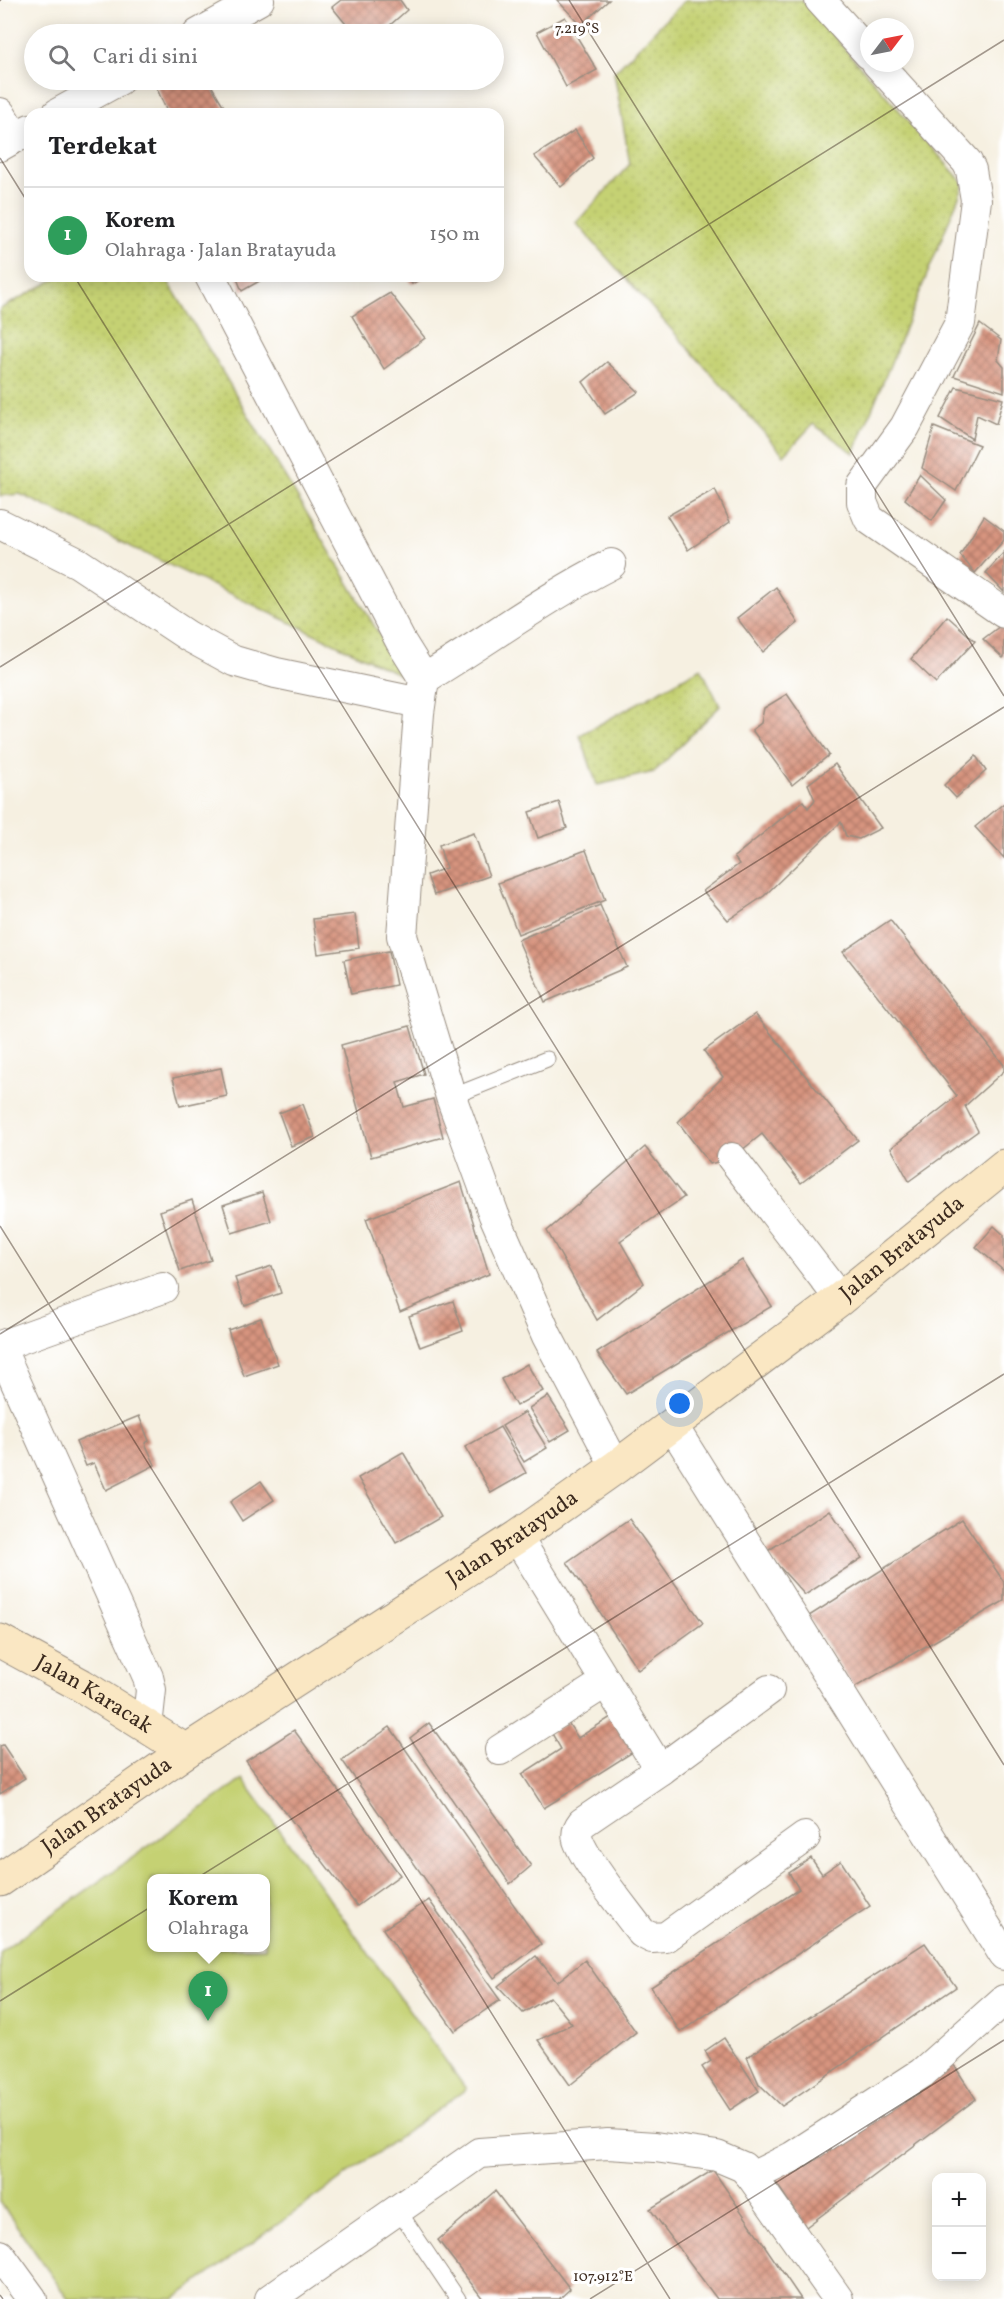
<!DOCTYPE html>
<html lang="id">
<head>
<meta charset="utf-8">
<style>
	:root { --surface:#fff; --page:#f2f2f2; --text:#202124; --muted:#757577; --line:#e0e0e0; --accent:#2563eb }
	body { margin:0; font-family:Vollkorn,serif; background:var(--page); color:var(--text) }
	.controls { position:absolute; right:18px; bottom:18px; display:grid; overflow:hidden; border-radius:12px; box-shadow:0 3px 15px #0003 }
	.controls button { width:54px; height:54px; display:grid; place-items:center; padding:0; border:0; border-bottom:2px solid var(--line); background:var(--surface); color:var(--text); font:30px sans-serif }
	.compass { position:absolute; left:860px; top:18px; width:54px; height:54px; border-radius:50%; background:var(--surface); box-shadow:0 3px 15px #0003; rotate:58deg }
	.you { position:absolute; left:680px; top:1404px; width:21px; height:21px; margin:-15px; border:4px solid #fff; border-radius:50%; background:#1a73e8; box-shadow:0 0 0 9px #1a73e833 }
	.badge { display:grid; place-items:center; width:39px; height:39px; border-radius:50%; background:var(--accent); color:#fff; font-size:20px; font-weight:700 }
	.pin { position:absolute; translate:-50% -50px; filter:drop-shadow(0 2px 3px #0008) }
	.pin::after { content:''; position:absolute; top:32px; width:21px; height:18px; background:inherit; clip-path:polygon(0 0,100% 0,50% 100%) }
	.popup { position:absolute; left:147px; top:1874px; width:123px; height:78px; box-sizing:border-box; display:grid; place-content:center; border-radius:12px; background:var(--surface); filter:drop-shadow(0 2px 4px #0005); font-size:20px; white-space:nowrap; color:var(--muted) }
	.popup b { font-size:22px; color:var(--text) }
	.popup::after { content:''; position:absolute; left:50%; top:100%; margin-left:-12px; border:12px solid transparent; border-top-color:var(--surface) }
	.list { margin:0; padding:0; list-style:none }
	h2 { display:flex; justify-content:space-between; align-items:center; height:78px; margin:0; padding:0 24px; font-size:26px }
	h2 small { font-size:20px; font-weight:400; color:var(--muted) }
	.list li { display:grid; grid-template-columns:39px 1fr auto; gap:18px; align-items:center; box-sizing:border-box; height:96px; padding:0 24px; border-top:2px solid var(--line) }
	.list b { display:block; font-size:22px; white-space:nowrap }
	.list p { margin:0; font-size:20px; white-space:nowrap; color:var(--muted) }
	.list em { font-size:20px; font-style:normal; color:var(--muted) }
	.icon { flex:none; width:33px; height:33px; fill:none; stroke:currentColor; stroke-width:2; stroke-linecap:round; stroke-linejoin:round }
	.map { position:relative; flex:none; width:1004px; height:2299px; overflow:hidden }
	.search { position:absolute; background:var(--surface); box-shadow:0 3px 15px #0003; left:24px; top:24px; width:480px; height:66px; display:flex; align-items:center; gap:15px; box-sizing:border-box; padding:0 21px; border-radius:33px; color:var(--muted); font-size:22px }
	.panel { position:absolute; background:var(--surface); box-shadow:0 3px 15px #0003; left:24px; top:108px; width:480px; height:174px; border-radius:18px }
	.map>svg:first-child { display:block }
	.grass { fill:url(#grass-dots); stroke:#807e48; stroke-width:1.5 }
	.pitch { fill:#c5d173; stroke:#807e48; stroke-width:1.5; fill-rule:evenodd }
	.building { fill:url(#building-cross-hatch) }
	.lines { fill:none; stroke-linecap:round; stroke-linejoin:round }
	.lane-casing { stroke:#988d80; stroke-width:17 }
	.street-casing { stroke:#988d80; stroke-width:32 }
	.secondary-casing { stroke:#988d80; stroke-width:35 }
	.lane { stroke:#fff; stroke-width:15 }
	.street { stroke:#fff; stroke-width:30 }
	.secondary { stroke:#fae7c3; stroke-width:33 }
	.ticks { fill:none; stroke:#3b2a1e; stroke-width:1.5; stroke-opacity:0.45 }
	.labels { text-anchor:middle; dominant-baseline:central; stroke-width:6; stroke-linejoin:round; paint-order:stroke }
	.street-label { font-size:22px; fill:#3b2a1e; stroke:#fff }
	.ticks-label { font-size:15px; text-anchor:middle; fill:#3b2a1e; stroke:#fff; stroke-width:6; stroke-linejoin:round; paint-order:stroke }
</style>
</head>
<body>
<div class="map">
<svg width="1004" height="2299" viewBox="0 0 1004 2299">
	<defs>
		<pattern id="grass-dots" width="8" height="8" patternUnits="userSpaceOnUse" patternTransform="scale(1.5)"><rect width="8" height="8" fill="#c5d173"/><path d="M2 2h.1M6 6h.1" fill="none" stroke="#aab463" stroke-width="1.8" stroke-linecap="round"/></pattern>
		<pattern id="building-cross-hatch" width="8" height="8" patternUnits="userSpaceOnUse" patternTransform="scale(1.5)"><rect width="8" height="8" fill="#d7947f"/><path d="M0 0l8 8M0 8l8-8" fill="none" stroke="#b07967"/></pattern>
	</defs>
	<rect width="100%" height="100%" fill="#fff"/>
	<filter id="ink" filterUnits="userSpaceOnUse"><feTurbulence type="fractalNoise" baseFrequency=".0167" numOctaves="2"/><feDisplacementMap in="SourceGraphic" scale="12" xChannelSelector="R" yChannelSelector="G"/><feConvolveMatrix kernelMatrix="1 2 1 2 8 2 1 2 1" color-interpolation-filters="sRGB"/></filter>
	<filter id="wash" filterUnits="userSpaceOnUse"><feTurbulence type="fractalNoise" baseFrequency=".008" numOctaves="4" result="noise"/><feDisplacementMap in="SourceGraphic" scale="24" xChannelSelector="R" yChannelSelector="G"/><feGaussianBlur stdDeviation="1.35" result="paint"/><feColorMatrix in="noise" values="0 0 0 0 0 0 0 0 0 0 0 0 0 0 0 0 0 1.4 0 .05"/><feComposite in="paint" operator="in"/></filter>
	<g filter="url(#wash)">
		<rect width="100%" height="100%" fill="#f6f0e1"/>
		<g class="grass">
			<polygon points="685,0 802,0 964,184 854,453 813,424 784,455 576,223 630,164 614,72"/>
			<polygon points="61,276 165,276 405,677 20,494 0,496 0,309"/>
			<polygon points="701,668 720,706 654,772 597,785 580,735"/>
		</g>
		<path class="pitch" d="M243,1779L466,2089L174,2299H68L0,2202V1952ZM151,1878H265V1948H151Z"/>
		<g id="blocks">
			<g class="building">
				<polygon points="341,0 400,0 407,10 380,34 354,34 332,7"/>
				<polygon points="557,0 609,0 581,25"/>
				<polygon points="565,17 597,70 566,87 537,32"/>
				<polygon points="163,80 208,80 226,110 219,114 168,114 155,84"/>
				<polygon points="575,130 593,158 561,187 534,156"/>
				<polygon points="236,276 268,276 242,291"/>
				<polygon points="407,276 426,276 412,284"/>
				<polygon points="390,293 425,338 384,369 352,316"/>
				<polygon points="980,324 1001,340 998,360 1004,367 1004,392 954,376"/>
				<polygon points="607,362 639,392 605,414 583,382"/>
				<polygon points="956,387 1003,399 996,424 977,415 972,439 940,418"/>
				<polygon points="934,427 979,445 956,491 922,468"/>
				<polygon points="920,475 946,500 932,521 905,499"/>
				<polygon points="715,489 730,522 688,550 667,516"/>
				<polygon points="984,516 1004,531 1004,540 975,573 960,555"/>
				<polygon points="1004,552 1004,592 986,573"/>
				<polygon points="776,587 798,623 763,652 737,618"/>
				<polygon points="947,616 975,641 936,683 911,659"/>
				<polygon points="1004,623 1004,657 1003,658 983,639"/>
				<polygon points="787,694 829,755 792,785 752,730 761,723 764,708"/>
				<polygon points="976,756 986,771 956,798 944,785"/>
				<polygon points="835,764 881,828 859,839 846,836 841,822 764,896 728,920 703,891 739,864 734,857 803,801 808,808 815,800 808,784"/>
				<polygon points="559,802 567,828 538,838 529,812"/>
				<polygon points="1004,803 1004,858 975,827"/>
				<polygon points="474,833 489,876 434,895 427,875 446,868 439,845"/>
				<polygon points="586,850 605,900 518,934 498,883"/>
				<polygon points="600,905 627,967 545,1002 518,940"/>
				<polygon points="355,914 359,948 318,954 313,919"/>
				<polygon points="890,920 1004,1065 1004,1071 965,1106 978,1131 909,1181 891,1148 957,1096 843,952"/>
				<polygon points="389,951 396,985 351,994 344,960"/>
				<polygon points="755,1014 858,1140 801,1183 762,1134 732,1158 710,1164 678,1122 723,1077 704,1051"/>
				<polygon points="410,1026 424,1074 397,1082 404,1107 433,1099 443,1137 371,1157 341,1045"/>
				<polygon points="221,1068 227,1096 180,1106 173,1078"/>
				<polygon points="303,1104 315,1137 291,1146 279,1113"/>
				<polygon points="645,1147 684,1197 620,1241 644,1283 597,1320 547,1231"/>
				<polygon points="461,1182 489,1274 400,1312 366,1219"/>
				<polygon points="262,1192 271,1221 232,1233 223,1205"/>
				<polygon points="192,1200 211,1260 180,1271 160,1211"/>
				<polygon points="994,1226 1004,1235 1004,1271 976,1247"/>
				<polygon points="742,1260 772,1306 626,1394 597,1353"/>
				<polygon points="272,1266 281,1293 245,1306 235,1278"/>
				<polygon points="453,1301 463,1331 420,1347 409,1316"/>
				<polygon points="261,1318 278,1364 244,1376 228,1330"/>
				<polygon points="527,1364 543,1391 516,1406 501,1379"/>
				<polygon points="548,1396 570,1430 550,1442 529,1408"/>
				<polygon points="525,1412 547,1448 524,1462 502,1426"/>
				<polygon points="139,1416 149,1441 145,1443 155,1465 106,1490 94,1463 86,1466 76,1442"/>
				<polygon points="500,1427 526,1473 491,1493 465,1447"/>
				<polygon points="403,1452 441,1517 396,1543 358,1478"/>
				<polygon points="261,1481 274,1500 242,1521 230,1502"/>
				<polygon points="830,1510 862,1558 805,1595 766,1552"/>
				<polygon points="629,1519 703,1623 638,1670 567,1562"/>
				<polygon points="962,1519 1004,1582 1004,1601 854,1688 809,1616"/>
				<polygon points="614,1715 636,1750 544,1808 522,1774 561,1749 551,1732 567,1721 578,1738"/>
				<polygon points="429,1723 531,1866 510,1884 410,1738"/>
				<polygon points="390,1727 541,1944 494,1978 342,1760"/>
				<polygon points="294,1730 400,1875 357,1906 246,1761"/>
				<polygon points="3,1745 25,1778 0,1794 0,1746"/>
				<polygon points="811,1858 822,1874 841,1861 870,1906 680,2032 651,1987 799,1889 789,1873"/>
				<polygon points="429,1900 500,2000 455,2031 383,1929"/>
				<polygon points="925,1943 956,1987 782,2106 759,2084 747,2057"/>
				<polygon points="536,1956 557,1982 585,1960 636,2032 570,2085 538,2040 572,2024 550,1997 523,2013 498,1986"/>
				<polygon points="724,2038 759,2091 730,2110 702,2067 711,2061 705,2051"/>
				<polygon points="952,2062 976,2099 806,2227 774,2180"/>
				<polygon points="713,2170 801,2299 717,2299 650,2209"/>
				<polygon points="495,2191 570,2289 559,2299 483,2299 438,2240"/>
			</g>
		</g>
	</g>
	<g filter="url(#ink)">
		<use href="#blocks" fill-opacity="0" stroke="#988d80" stroke-width="1.5"/>
		<g class="lines">
			<g class="lane-casing">
				<g id="lane">
					<polyline points="451,1097 547,1059"/>
					<polyline points="398,2210 458,2299"/>
				</g>
			</g>
			<g class="street-casing">
				<g id="street">
					<polyline points="820,0 869,54"/>
					<polyline points="198,34 259,0"/>
					<polyline points="877,63 967,162 971,170 976,200 960,323 905,427 862,486 862,502 869,519 1004,613"/>
					<polyline points="0,113 15,138"/>
					<polyline points="57,114 119,80"/>
					<polyline points="0,146 30,129"/>
					<polyline points="210,276 401,642 424,679 419,713 402,936 451,1097 494,1215 547,1336 616,1467"/>
					<polyline points="0,524 78,563 188,636 234,661 276,673 420,703"/>
					<path d="M424,679C487,641 546,597 611,564"/>
					<polyline points="732,1158 840,1299"/>
					<polyline points="0,1346 163,1288"/>
					<polyline points="0,1347 148,1677 151,1690 147,1727"/>
					<polyline points="672,1425 1004,1955"/>
					<path d="M517,1537L660,1770L582,1823C578,1828 576,1833 578,1840C586,1863 626,1911 642,1933L652,1938L666,1937L805,1837"/>
					<polyline points="500,1750 606,1682"/>
					<polyline points="660,1770 769,1690"/>
					<polyline points="752,2177 838,2299"/>
					<polyline points="0,2255 32,2299"/>
					<polyline points="270,2299 479,2153 608,2144 655,2147 717,2156 743,2167 752,2177 792,2157 922,2073 1004,2000"/>
				</g>
			</g>
			<g class="secondary-casing">
				<g id="secondary">
					<path id="s1" d="M0,1641L81,1685L186,1751"/>
					<path id="s2" d="M0,1880L186,1751L517,1537L616,1467L840,1299L1004,1166"/>
				</g>
			</g>
			<use href="#lane" class="lane"/>
			<use href="#street" class="street"/>
			<use href="#secondary" class="secondary"/>
		</g>
	</g>
	<path class="ticks" d="M569,0L1004,696M0,1L1,0M0,158L30,206M74,276L1004,1765M0,667L1004,40M0,1226L670,2299M0,1334L1004,707M0,2001L1004,1374M0,2295L3,2299M590,2299L1004,2040"/>
	<g class="labels">
		<g class="street-label">
			<text stroke="none"><textPath href="#s2" startOffset="1102">Jalan Bratayuda</textPath></text>
			<text stroke="none"><textPath href="#s2" startOffset="616">Jalan Bratayuda</textPath></text>
			<text stroke="none"><textPath href="#s1" startOffset="108">Jalan Karacak</textPath></text>
			<text stroke="none"><textPath href="#s2" startOffset="130">Jalan Bratayuda</textPath></text>
		</g>
	</g>
	<g class="ticks-label">
		<text x="577" y="33">7.219°S</text>
		<text x="603" y="2281">107.912°E</text>
	</g>
</svg>
<div class="controls">
<button>+</button>
<button>−</button>
</div>
<svg class="compass" viewBox="-18 -18 36 36"><path d="M0-13l5 13h-10z" fill="#e53935"/><path d="M0 13l5-13h-10z" fill="#757577"/></svg>
<div class="you"></div>
<div class="pin badge" style="left:208px;top:2021px;background:#2e9e5b">1</div>
<div class="popup"><b>Korem</b>Olahraga</div>
<div class="search"><svg class="icon" aria-label="search" viewBox="0 0 24 24"><circle cx="10" cy="10" r="6"/><path d="M15 15l6 6"/></svg>Cari di sini</div>
<section class="panel">
<h2>Terdekat<small></small></h2>
<ul class="list">
<li><span class="badge" style="background:#2e9e5b">1</span><div><b>Korem</b><p>Olahraga · Jalan Bratayuda</p></div><em>150 m</em></li>
</ul>
</section>
</div>
</body>
</html>
